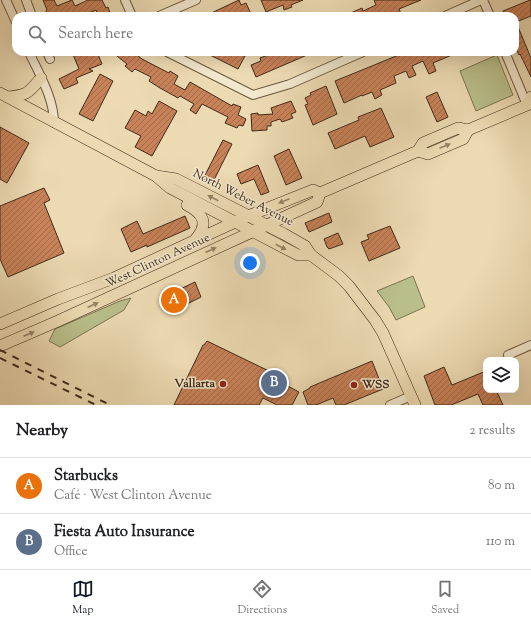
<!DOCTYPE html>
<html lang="en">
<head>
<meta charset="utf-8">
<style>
	:root { --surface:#fff; --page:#f6f6f6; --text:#202124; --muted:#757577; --line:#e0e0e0; --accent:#111827 }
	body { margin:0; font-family:"Sorts Mill Goudy",serif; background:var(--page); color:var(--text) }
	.controls { position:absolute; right:12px; bottom:12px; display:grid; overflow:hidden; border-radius:8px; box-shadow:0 4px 16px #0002 }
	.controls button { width:36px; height:36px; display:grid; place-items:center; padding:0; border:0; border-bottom:1px solid var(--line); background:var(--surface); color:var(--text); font:20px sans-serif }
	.you { position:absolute; left:250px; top:263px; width:14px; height:14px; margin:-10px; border:3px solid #fff; border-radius:50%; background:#1a73e8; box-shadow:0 0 0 6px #1a73e833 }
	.badge { display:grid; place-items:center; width:26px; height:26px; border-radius:50%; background:var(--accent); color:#fff; font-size:13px; font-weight:700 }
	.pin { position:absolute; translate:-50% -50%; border:2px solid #fff; box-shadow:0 1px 4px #0006 }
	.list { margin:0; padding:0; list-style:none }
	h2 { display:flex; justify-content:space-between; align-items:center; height:52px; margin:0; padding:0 16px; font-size:17px }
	h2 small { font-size:13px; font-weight:400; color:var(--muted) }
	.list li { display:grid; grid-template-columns:26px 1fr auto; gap:12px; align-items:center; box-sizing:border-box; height:56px; padding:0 16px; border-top:1px solid var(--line) }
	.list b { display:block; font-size:15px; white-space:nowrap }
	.list p { margin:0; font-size:13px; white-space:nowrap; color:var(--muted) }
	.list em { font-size:13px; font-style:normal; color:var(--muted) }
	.icon { flex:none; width:22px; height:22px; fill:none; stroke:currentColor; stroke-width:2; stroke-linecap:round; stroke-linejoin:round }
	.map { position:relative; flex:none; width:531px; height:405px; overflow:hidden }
	.search { position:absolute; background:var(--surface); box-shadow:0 4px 16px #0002; left:12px; right:12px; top:12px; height:44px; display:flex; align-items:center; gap:10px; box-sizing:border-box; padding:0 14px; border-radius:12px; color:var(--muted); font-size:15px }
	.sheet { height:164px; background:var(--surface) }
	nav { display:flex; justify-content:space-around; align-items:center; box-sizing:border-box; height:56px; border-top:1px solid var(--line); background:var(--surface); font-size:11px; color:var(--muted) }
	nav a { display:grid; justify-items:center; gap:2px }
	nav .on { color:var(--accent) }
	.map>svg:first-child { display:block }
	.green { fill:#b9bf8b; stroke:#7c7552 }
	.building { fill:url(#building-hatch); stroke:#402b19 }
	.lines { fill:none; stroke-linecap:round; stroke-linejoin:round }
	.minor-casing { stroke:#6b573f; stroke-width:10 }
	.major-casing { stroke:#402b19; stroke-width:12 }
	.minor { stroke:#f3e7cd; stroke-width:8 }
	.major { stroke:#ecdab2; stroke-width:11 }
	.rail { stroke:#402b19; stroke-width:2; stroke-dasharray:7 7; stroke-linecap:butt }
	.oneway { fill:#968266 }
	.poi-dot { fill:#8f2418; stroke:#f3e7cd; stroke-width:1.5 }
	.labels { text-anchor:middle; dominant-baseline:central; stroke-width:3; stroke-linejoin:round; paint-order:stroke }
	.street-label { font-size:12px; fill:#402b19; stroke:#f3e7cd }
	.poi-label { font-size:12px; font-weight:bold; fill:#402b19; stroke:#f3e7cd; text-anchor:end }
</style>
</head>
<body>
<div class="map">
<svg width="531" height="405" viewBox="0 0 531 405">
	<defs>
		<pattern id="building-hatch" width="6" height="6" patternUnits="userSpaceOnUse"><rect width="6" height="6" fill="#c88259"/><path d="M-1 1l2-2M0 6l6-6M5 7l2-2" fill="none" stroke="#a46b49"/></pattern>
	</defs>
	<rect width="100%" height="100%" fill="#ecdab2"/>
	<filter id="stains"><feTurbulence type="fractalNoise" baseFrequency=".005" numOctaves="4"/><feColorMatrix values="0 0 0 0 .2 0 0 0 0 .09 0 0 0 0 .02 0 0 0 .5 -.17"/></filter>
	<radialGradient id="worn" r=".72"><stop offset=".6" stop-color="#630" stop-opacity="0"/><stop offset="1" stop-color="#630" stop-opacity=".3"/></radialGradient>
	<g class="green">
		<polygon points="497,55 513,95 476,111 460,71"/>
		<polygon points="413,276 425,307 396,320 389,307 377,291"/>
		<polygon points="131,298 124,310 60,347 49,341 55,329 120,301"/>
	</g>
	<g class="building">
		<polygon points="43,0 54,0 57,6 72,0 75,6 88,0 102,0 106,8 108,7 111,16 98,16 96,10 82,16 48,16 46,11 47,10"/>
		<polygon points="239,0 241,5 246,3 251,14 248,16 205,16"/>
		<polygon points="261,0 303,0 291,5 292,7 284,10 283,5 266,12"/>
		<polygon points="374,0 421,0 399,9 402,16 391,16 390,12 381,16 344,16 362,8 363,11 376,5"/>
		<polygon points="530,0 531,0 531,16 516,22 531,58 531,77 520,54 519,55 515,46 515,16 505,16 503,11"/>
		<polygon points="72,52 97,52 102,64 89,69 93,71 76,78 78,83 64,89 59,79 79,69"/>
		<polygon points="112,52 133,52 142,59 169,73 170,71 178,76 174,84 185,90 190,82 232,106 233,104 241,107 238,115 246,119 243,126 239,125 237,128 225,123 228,117 202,104 196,114 190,110 194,104 180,96 178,98 160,88 149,81 151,77 135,69 132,72 125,66 127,64"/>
		<polygon points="204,52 231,52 237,55 239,52 245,56 238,69"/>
		<polygon points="276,52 314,52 256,77 251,65 261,61 260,58"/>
		<polygon points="406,52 459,52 433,63 436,71 429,74 423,61 412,66 416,75 409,78 406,71 394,76 396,83 380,90 382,95 375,99 372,92 362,96 362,95 344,103 335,81"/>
		<polygon points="100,74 113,81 93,121 79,114"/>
		<polygon points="326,86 337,114 313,125 305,105 308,104 305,98 311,95 310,93"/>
		<polygon points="437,92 448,117 437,122 426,97"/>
		<polygon points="159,101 177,111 152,156 135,147 141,136 125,128 135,110 146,116 148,111 152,114"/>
		<polygon points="291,101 296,112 291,114 293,118 282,122 280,119 271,122 271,126 267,126 267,130 252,131 251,114 258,113 258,115 273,114 271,108"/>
		<polygon points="381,108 394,137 370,147 365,136 335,149 328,133 359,120 358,117"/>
		<polygon points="0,127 29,143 7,183 0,179"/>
		<polygon points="223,140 232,144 212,184 203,179"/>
		<polygon points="289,149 302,178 286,185 274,156"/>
		<polygon points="258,165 269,192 261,195 254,179 241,184 237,174"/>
		<polygon points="44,188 50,200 44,203 64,253 8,277 0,259 0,206"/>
		<polygon points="329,213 332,222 309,232 305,223"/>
		<polygon points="185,216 190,228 147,247 147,245 131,252 121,229 137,221 143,234"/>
		<polygon points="390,226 400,248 369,261 361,242 369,239 367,235"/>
		<polygon points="338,233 343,244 329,249 327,247 324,239"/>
		<polygon points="195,282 201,297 183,306 182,304 174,308 169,295 174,292"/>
		<polygon points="207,341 273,373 271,377 299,392 292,405 277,405 263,398 259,405 174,405 203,345 204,345"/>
		<polygon points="372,361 383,389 344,405 336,405 333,398 316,405 308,405 303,392 310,388 310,387"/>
		<polygon points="444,367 452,385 486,371 486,390 496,390 503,405 483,405 478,394 451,405 435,405 424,376"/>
	</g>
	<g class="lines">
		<g class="minor-casing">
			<g id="minor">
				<polyline points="6,0 16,22"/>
				<polyline points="26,0 32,16"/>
				<polyline points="125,0 132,16"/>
				<polyline points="483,0 490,16"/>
				<polyline points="159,16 196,0"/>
				<polyline points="445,16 481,0"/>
				<path d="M29,52C39,74 54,98 54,123"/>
				<polyline points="47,52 50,59"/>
				<polyline points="167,52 253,95 290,84 363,52"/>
				<polyline points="505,52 527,105"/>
				<polyline points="508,355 531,345"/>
				<polyline points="390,405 411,396"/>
			</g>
		</g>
		<g class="major-casing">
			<g id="major">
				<polyline points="0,93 156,176 170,188 298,255 311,255"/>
				<path d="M8,97C28,95 28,93 41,78"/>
				<polyline points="418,151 428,154 463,139 468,130"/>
				<polyline points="156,176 176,179 284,234 305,246 311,255 339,276 349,286 375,320 383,333 415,405"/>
				<path d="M187,205C204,214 209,224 195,240"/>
				<polyline points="0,324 58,299 114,278 248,216 313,190 320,193"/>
				<polyline points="0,346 58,321 317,202 320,193 418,151 423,143 458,128 468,130 527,105 531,97"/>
			</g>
		</g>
		<use href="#minor" class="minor"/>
		<use href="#major" class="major"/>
		<g class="rail">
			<polyline points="0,350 110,405"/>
			<polyline points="0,358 96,405"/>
		</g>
	</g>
	<defs><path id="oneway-solid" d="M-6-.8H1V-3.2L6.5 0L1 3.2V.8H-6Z"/></defs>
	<g class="oneway">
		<use href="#oneway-solid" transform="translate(445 146) rotate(-23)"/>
		<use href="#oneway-solid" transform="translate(213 198) rotate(-153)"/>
		<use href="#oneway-solid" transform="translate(284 201) rotate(158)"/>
		<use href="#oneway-solid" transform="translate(281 247) rotate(28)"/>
		<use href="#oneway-solid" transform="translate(211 250) rotate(-25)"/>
		<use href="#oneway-solid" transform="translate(93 305) rotate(-25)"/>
		<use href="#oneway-solid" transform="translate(29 334) rotate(-23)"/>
	</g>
	<g class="poi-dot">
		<circle cx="223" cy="384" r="4"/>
		<circle cx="354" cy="385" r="4"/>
	</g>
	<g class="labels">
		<g class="street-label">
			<text transform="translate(243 198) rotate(27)">North Weber Avenue</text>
			<text transform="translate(158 261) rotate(-25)">West Clinton Avenue</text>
		</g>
		<g class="poi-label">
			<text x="215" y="384">Vallarta</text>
			<text x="362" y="385" text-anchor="start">WSS</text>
		</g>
	</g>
	<rect width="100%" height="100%" filter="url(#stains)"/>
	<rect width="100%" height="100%" fill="url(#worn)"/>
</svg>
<div class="controls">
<button><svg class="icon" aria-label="layers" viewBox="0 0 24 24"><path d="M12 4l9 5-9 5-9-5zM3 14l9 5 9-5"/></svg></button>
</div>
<div class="you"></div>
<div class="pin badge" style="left:174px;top:300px;background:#e8710a">A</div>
<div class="pin badge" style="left:274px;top:383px;background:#5c6f8a">B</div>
<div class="search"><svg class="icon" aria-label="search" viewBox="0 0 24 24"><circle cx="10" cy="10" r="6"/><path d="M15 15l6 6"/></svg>Search here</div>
</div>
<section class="sheet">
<h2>Nearby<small>2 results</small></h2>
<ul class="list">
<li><span class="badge" style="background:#e8710a">A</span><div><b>Starbucks</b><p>Café · West Clinton Avenue</p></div><em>80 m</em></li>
<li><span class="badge" style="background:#5c6f8a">B</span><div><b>Fiesta Auto Insurance</b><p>Office</p></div><em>110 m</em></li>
</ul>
</section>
<nav>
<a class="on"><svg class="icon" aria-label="map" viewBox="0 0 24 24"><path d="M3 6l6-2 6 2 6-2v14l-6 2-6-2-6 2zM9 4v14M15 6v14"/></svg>Map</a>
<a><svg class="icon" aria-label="directions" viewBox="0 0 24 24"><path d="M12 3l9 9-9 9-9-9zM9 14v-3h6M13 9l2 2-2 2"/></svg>Directions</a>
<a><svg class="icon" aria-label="saved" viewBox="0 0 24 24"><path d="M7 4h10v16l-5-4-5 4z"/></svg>Saved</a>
</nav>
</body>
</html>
